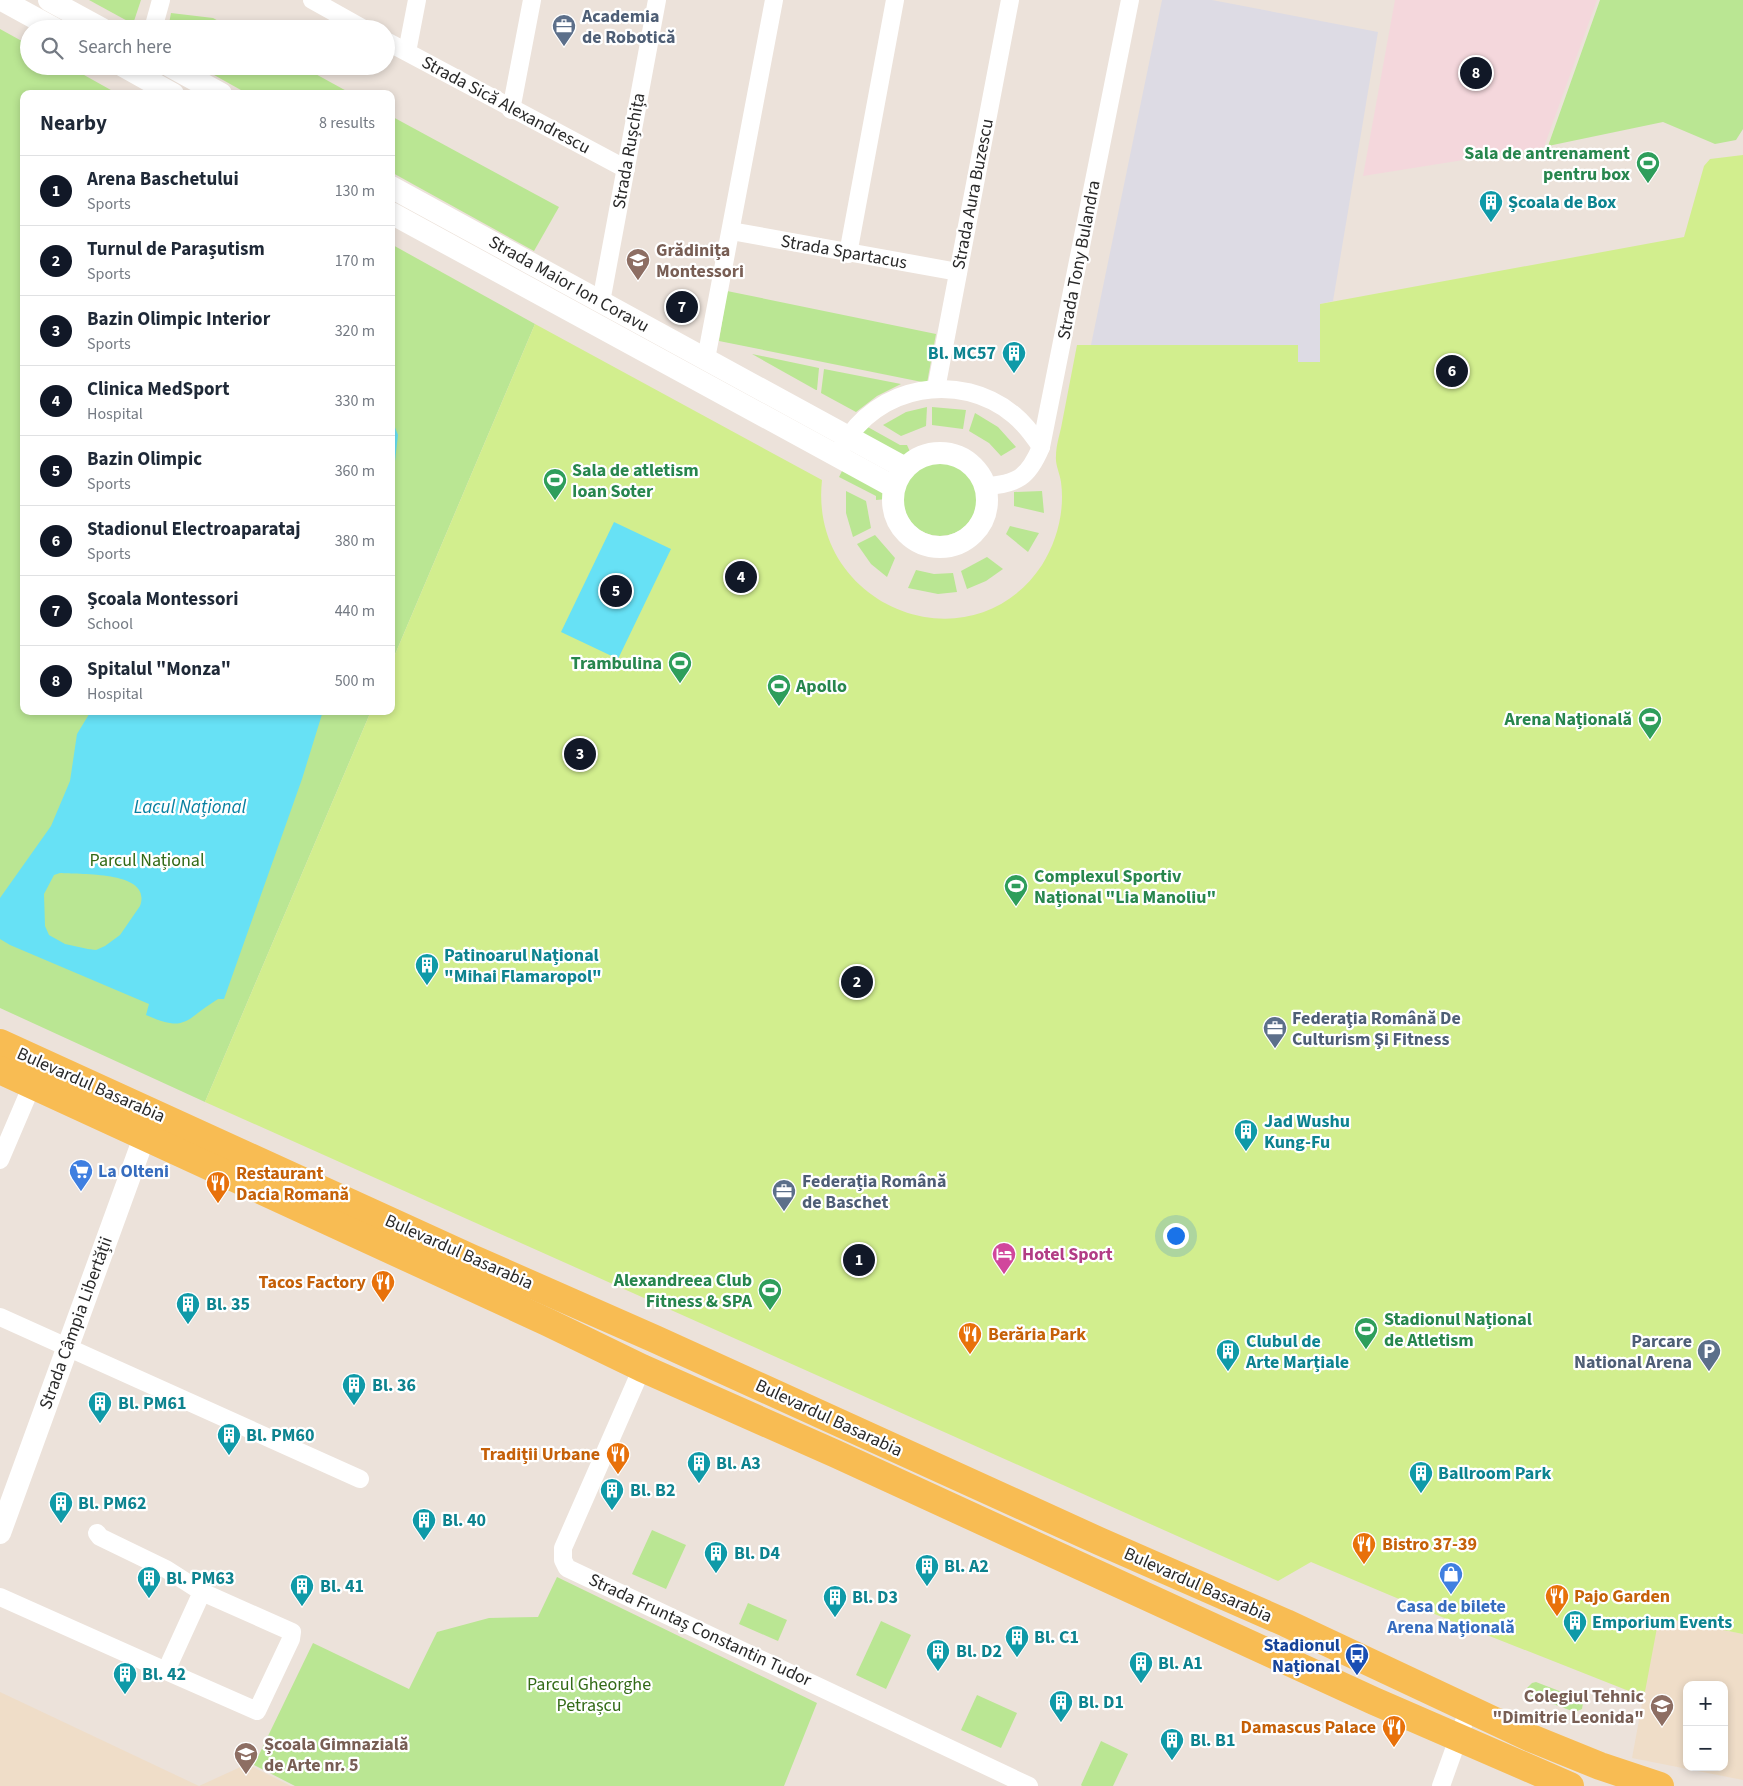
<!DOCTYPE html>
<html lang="en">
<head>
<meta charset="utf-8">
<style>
	:root { --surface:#fff; --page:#f6f6f7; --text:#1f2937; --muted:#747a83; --line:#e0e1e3; --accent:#111827 }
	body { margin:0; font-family:"Source Sans 3",sans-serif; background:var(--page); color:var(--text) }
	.controls { position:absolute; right:15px; bottom:15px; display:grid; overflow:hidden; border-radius:10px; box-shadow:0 2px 8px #0003 }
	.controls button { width:45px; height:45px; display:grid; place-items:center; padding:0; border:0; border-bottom:1px solid var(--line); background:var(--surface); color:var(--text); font:25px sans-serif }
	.you { position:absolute; left:1175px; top:1235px; width:18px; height:18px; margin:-12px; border:4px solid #fff; border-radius:50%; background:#1a73e8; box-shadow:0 0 0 8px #1a73e833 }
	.badge { display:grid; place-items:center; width:32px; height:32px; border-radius:50%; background:var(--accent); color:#fff; font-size:16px; font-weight:700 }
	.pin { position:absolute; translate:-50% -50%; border:2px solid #fff; box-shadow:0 1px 5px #0006 }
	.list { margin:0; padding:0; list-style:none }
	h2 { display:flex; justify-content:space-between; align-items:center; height:65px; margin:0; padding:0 20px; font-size:21px }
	h2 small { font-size:16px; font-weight:400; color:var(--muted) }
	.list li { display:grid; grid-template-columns:32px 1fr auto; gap:15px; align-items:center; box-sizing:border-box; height:70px; padding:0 20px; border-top:1px solid var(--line) }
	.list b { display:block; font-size:19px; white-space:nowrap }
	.list p { margin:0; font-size:16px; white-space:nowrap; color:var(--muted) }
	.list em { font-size:16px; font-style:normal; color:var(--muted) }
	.icon { flex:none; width:28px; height:28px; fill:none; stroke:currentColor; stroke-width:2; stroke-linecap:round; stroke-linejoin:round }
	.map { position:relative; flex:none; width:1743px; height:1786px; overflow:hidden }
	.search { position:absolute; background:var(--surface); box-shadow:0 2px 8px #0003; left:20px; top:20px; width:375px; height:55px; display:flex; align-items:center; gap:12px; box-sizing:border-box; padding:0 18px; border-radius:28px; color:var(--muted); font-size:19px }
	.panel { position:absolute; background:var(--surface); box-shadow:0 2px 8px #0003; left:20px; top:90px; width:375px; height:625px; border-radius:10px }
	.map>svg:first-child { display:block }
	.industrial { fill:#dddbe4 }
	.education { fill:#efddc8; fill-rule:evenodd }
	.medical { fill:#f4d7dc }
	.green { fill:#bae693 }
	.pitch { fill:#d2ee8e }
	.water { fill:#67e1f5; fill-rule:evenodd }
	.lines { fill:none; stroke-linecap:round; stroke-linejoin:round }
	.minor { stroke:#fff; stroke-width:18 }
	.tertiary { stroke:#fff; stroke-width:22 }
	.primary { stroke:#f8bc53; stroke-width:28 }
	.labels { text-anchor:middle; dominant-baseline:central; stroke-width:4.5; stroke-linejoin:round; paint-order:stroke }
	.service-label { font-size:18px; font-weight:bold; fill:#4e5e75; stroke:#fff; text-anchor:start }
	.street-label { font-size:18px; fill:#292929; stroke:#fff }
	.leisure-label { font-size:18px; font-weight:bold; fill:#27864d; stroke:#fff; text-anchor:end }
	.culture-label { font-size:18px; font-weight:bold; fill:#0d838f; stroke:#fff; text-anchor:start }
	.education-label { font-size:18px; font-weight:bold; fill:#785e54; stroke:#fff; text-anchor:start }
	.park-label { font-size:18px; fill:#326a16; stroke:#fff }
	.shop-label { font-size:18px; font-weight:bold; fill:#366cbe; stroke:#fff; text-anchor:start }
	.food-label { font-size:18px; font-weight:bold; fill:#c56008; stroke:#fff; text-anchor:start }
	.hotel-label { font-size:18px; font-weight:bold; fill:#b23c85; stroke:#fff; text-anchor:start }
	.transit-label { font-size:18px; font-weight:bold; fill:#164399; stroke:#fff; text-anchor:end }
	.water-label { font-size:19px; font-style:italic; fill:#067fa0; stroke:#fff }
</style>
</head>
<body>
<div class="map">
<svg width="1743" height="1786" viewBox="0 0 1743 1786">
	<rect width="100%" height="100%" fill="#ece2da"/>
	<polygon class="industrial" points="1162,0 1212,0 1378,32 1333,301 1320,304 1320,362 1298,363 1298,345 1091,345"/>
	<g class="education">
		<path d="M1658,1617L1743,1634V1780L1632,1758ZM1687,1685H1724V1767H1687Z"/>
		<polygon points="0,1692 199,1786 0,1786"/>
		<polygon points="247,1764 291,1786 199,1786"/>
	</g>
	<polygon class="medical" points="1395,0 1597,0 1544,147 1363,176"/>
	<g class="green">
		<polygon points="89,0 141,0 133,24"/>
		<polygon points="1600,0 1743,0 1743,129 1736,140 1715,144 1663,122 1548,146"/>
		<polygon points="171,13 213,18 233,29 168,29"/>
		<polygon points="0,29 29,45 29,66 68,66 118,94 24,94 24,711 371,711 205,1102 0,1008"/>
		<polygon points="198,66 301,66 352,94 248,94"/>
		<polygon points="391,116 559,207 534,251 391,172"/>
		<polygon points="391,244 535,324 391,664"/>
		<polygon points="727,291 936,334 927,383 719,341"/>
		<polygon points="752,354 819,368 817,390 816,390"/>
		<polygon points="824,369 901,384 877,396 856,412 821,393"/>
		<polygon points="927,407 926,426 901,436 883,425 906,412"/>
		<polygon points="932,407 966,410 963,429 932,425"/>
		<polygon points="975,413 998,427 1016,447 1001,456 989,443 969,431"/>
		<polygon points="866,426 900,445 907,445 911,454 901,456 860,437"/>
		<circle cx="940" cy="499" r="37"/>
		<polygon points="845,465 885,493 887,499 876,500 876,496 839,477"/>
		<polygon points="846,491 866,501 871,528 853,537 846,513"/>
		<polygon points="1042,491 1044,513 1014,506 1014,492"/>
		<polygon points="1010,526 1039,533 1028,552 1006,534"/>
		<polygon points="875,535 895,558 887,577 871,564 857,544"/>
		<polygon points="987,557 1003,569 986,581 967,589 961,571"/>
		<polygon points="916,570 934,574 953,573 957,592 938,594 908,588"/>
		<polygon points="652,1530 686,1545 666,1589 632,1574"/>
		<polygon points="557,1577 817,1703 784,1786 295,1786 254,1765 313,1643 409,1689 437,1632 489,1618 538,1617"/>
		<polygon points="748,1603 787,1620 778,1641 739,1624"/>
		<polygon points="881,1621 911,1635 886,1689 856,1675"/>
		<polygon points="1536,1682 1580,1699 1583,1703 1582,1709 1575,1712 1531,1696 1527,1688 1532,1683"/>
		<polygon points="977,1695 1017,1713 1001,1748 961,1730"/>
		<polygon points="1101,1741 1128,1754 1113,1786 1082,1786 1081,1785"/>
	</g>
	<path class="pitch" d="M1743,155V1634L1659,1617L1644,1697L1449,1620L1311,1562L1278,1581L205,1102L371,711H391V664L535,324L822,480C808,608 972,671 1042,565C1057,541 1065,511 1061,482C1060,474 1055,464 1056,456C1056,445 1060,434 1062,423C1067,397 1072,371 1077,345H1298V362H1320V304L1684,237L1704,166L1710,159Z"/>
	<g class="water">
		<polygon points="391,417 398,435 391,496"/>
		<polygon points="614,522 671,549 618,659 561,632"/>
		<path d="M91,711H323L302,779L224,999H218C184,1020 187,1033 146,1015L149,1004L10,945L0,939V898L51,826L70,781L77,734ZM60,873C79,875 153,870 140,906L120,935L105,946L96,950L88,949L65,944L49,935L45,926L44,894L54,875Z"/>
	</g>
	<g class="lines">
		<g class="minor">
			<polyline points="312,0 364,29"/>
			<polyline points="153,29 161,0"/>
			<polyline points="386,41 626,169"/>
			<polyline points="407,52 417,0"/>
			<polyline points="511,110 532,0"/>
			<polyline points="731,231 958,272"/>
			<polyline points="848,254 895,0"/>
			<polyline points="601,302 657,0"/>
			<polyline points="706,359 774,0"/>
			<polyline points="936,389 1010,0"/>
			<path d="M842,447C876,385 960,370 1014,415C1025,424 1033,435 1041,447"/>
			<path d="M985,486C1017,484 1028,478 1041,447L1130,0"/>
			<polyline points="0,1160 32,1085"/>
			<polyline points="0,1317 360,1479"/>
			<polyline points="642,1368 563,1548 563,1560 567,1568 1029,1786"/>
			<polyline points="97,1533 100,1537 166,1569 202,1592 292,1632 291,1639 257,1711 166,1671 202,1592"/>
			<polyline points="0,1597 166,1671"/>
			<polyline points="1441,1786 1469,1708"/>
		</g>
		<g class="tertiary">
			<polyline points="2,0 55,29"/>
			<polyline points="49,0 102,29"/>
			<polyline points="123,66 173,94"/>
			<polyline points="170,66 221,94"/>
			<polyline points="391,187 905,468"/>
			<polyline points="391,213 894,487"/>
			<circle cx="940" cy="500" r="47"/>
			<polyline points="0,1533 150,1121"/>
		</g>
		<g class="primary">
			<polyline points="0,1043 471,1258 655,1339 1099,1541 1286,1623 1531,1738 1600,1766 1660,1786"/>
			<polyline points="0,1070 547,1322 642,1368 836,1454 1374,1701 1570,1786"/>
		</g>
	</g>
	<defs>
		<g id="office-pin" transform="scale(1.25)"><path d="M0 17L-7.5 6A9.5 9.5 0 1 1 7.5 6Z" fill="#5c6f8a" stroke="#fff"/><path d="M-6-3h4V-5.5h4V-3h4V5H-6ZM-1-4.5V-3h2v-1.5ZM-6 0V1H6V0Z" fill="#fff"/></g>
		<g id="stadium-pin" transform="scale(1.25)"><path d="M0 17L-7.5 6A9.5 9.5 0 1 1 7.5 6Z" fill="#2e9e5b" stroke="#fff"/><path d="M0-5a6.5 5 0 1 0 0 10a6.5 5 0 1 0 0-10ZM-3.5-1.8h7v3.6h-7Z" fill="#fff"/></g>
		<g id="building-pin" transform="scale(1.25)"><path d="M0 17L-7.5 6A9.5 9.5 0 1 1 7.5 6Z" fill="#0f9aa8" stroke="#fff"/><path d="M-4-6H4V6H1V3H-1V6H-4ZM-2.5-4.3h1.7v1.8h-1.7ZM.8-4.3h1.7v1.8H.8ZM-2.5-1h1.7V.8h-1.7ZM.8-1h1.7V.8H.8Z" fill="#fff"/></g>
		<g id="school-pin" transform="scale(1.25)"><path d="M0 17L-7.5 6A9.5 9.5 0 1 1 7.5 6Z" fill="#8d6e63" stroke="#fff"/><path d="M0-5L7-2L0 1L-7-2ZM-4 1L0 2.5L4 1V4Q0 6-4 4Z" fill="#fff"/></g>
		<g id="supermarket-pin" transform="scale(1.25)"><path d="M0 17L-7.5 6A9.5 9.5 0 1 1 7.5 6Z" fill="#3f7fe0" stroke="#fff"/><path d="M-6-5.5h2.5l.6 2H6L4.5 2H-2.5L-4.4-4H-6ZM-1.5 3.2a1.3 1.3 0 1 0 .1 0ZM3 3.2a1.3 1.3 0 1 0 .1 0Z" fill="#fff"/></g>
		<g id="restaurant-pin" transform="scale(1.25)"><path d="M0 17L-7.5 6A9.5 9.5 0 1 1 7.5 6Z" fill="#e8710a" stroke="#fff"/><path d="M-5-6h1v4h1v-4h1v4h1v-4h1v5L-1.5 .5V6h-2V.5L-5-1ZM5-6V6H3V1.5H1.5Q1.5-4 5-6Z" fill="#fff"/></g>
		<g id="hotel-pin" transform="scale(1.25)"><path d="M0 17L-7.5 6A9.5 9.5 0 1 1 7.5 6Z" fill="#d1479c" stroke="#fff"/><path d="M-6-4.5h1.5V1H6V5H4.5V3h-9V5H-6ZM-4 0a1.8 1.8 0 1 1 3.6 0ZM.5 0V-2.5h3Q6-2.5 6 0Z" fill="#fff"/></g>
		<g id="parking-pin" transform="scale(1.25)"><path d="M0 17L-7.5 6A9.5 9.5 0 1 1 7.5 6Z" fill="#5c6f8a" stroke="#fff"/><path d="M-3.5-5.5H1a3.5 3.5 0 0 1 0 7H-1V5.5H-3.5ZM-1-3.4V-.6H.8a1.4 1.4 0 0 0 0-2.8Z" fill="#fff"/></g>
		<g id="shop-pin" transform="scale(1.25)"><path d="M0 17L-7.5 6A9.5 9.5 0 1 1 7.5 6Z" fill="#3f7fe0" stroke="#fff"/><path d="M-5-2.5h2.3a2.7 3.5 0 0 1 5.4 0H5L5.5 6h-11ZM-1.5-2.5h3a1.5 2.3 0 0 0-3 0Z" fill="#fff"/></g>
		<g id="bus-pin" transform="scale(1.25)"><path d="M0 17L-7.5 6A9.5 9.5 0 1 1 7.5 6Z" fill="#1a4fb4" stroke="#fff"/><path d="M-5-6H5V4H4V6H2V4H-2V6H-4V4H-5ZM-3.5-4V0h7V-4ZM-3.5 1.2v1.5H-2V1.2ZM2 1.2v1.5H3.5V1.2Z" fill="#fff"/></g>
	</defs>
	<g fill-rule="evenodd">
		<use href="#office-pin" x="564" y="26"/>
		<use href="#stadium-pin" x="1648" y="163"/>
		<use href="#building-pin" x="1491" y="202"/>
		<use href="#school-pin" x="638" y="260"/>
		<use href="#building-pin" x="1014" y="353"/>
		<use href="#stadium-pin" x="555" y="480"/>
		<use href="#stadium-pin" x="680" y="663"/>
		<use href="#stadium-pin" x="779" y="686"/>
		<use href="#stadium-pin" x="1650" y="719"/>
		<use href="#stadium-pin" x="1016" y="886"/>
		<use href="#building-pin" x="427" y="965"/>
		<use href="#office-pin" x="1275" y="1028"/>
		<use href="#building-pin" x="1246" y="1131"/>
		<use href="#supermarket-pin" x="81" y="1171"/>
		<use href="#restaurant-pin" x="218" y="1183"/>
		<use href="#office-pin" x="784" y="1191"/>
		<use href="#hotel-pin" x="1004" y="1254"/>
		<use href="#restaurant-pin" x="383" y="1282"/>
		<use href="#stadium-pin" x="770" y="1290"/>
		<use href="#building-pin" x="188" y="1304"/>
		<use href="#stadium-pin" x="1366" y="1329"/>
		<use href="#restaurant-pin" x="970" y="1334"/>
		<use href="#building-pin" x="1228" y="1351"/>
		<use href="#parking-pin" x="1709" y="1351"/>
		<use href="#building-pin" x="354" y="1385"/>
		<use href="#building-pin" x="100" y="1403"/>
		<use href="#building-pin" x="229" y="1435"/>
		<use href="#restaurant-pin" x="618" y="1454"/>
		<use href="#building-pin" x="699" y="1463"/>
		<use href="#building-pin" x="1421" y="1473"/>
		<use href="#building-pin" x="612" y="1490"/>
		<use href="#building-pin" x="61" y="1503"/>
		<use href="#building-pin" x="424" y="1520"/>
		<use href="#restaurant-pin" x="1364" y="1544"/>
		<use href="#building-pin" x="716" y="1553"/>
		<use href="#building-pin" x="927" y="1566"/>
		<use href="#shop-pin" x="1451" y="1574"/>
		<use href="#building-pin" x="149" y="1578"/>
		<use href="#building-pin" x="302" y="1586"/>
		<use href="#restaurant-pin" x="1557" y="1596"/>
		<use href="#building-pin" x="835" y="1597"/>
		<use href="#building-pin" x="1575" y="1622"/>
		<use href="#building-pin" x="1017" y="1637"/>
		<use href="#building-pin" x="938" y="1651"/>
		<use href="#bus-pin" x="1357" y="1655"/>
		<use href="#building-pin" x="1141" y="1663"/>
		<use href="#building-pin" x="125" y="1674"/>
		<use href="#building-pin" x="1061" y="1702"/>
		<use href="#school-pin" x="1662" y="1706"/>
		<use href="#restaurant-pin" x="1394" y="1727"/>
		<use href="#building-pin" x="1172" y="1740"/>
		<use href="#school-pin" x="246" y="1754"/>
	</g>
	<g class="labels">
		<g class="service-label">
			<text x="582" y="16">Academia<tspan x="582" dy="21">de Robotică</tspan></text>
			<text x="1292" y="1018">Federaţia Română De<tspan x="1292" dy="21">Culturism Şi Fitness</tspan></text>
			<text x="802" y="1181">Federația Română<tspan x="802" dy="21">de Baschet</tspan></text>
			<text x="1692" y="1341" text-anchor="end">Parcare<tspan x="1692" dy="21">National Arena</tspan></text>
		</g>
		<g class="street-label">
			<text transform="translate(506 105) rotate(28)">Strada Sică Alexandrescu</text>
			<text transform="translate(629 151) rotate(-80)">Strada Rușchița</text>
			<text transform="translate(973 194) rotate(-79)">Strada Aura Buzescu</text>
			<text transform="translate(844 252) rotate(10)">Strada Spartacus</text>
			<text transform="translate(1079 260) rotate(-79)">Strada Tony Bulandra</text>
			<text transform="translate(569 284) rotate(29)">Strada Maior Ion Coravu</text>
			<text transform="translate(91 1085) rotate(24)">Bulevardul Basarabia</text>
			<text transform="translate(459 1252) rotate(24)">Bulevardul Basarabia</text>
			<text transform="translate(76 1323) rotate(-70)">Strada Câmpia Libertății</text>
			<text transform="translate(829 1418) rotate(25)">Bulevardul Basarabia</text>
			<text transform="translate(1198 1585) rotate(24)">Bulevardul Basarabia</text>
			<text transform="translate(700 1630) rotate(25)">Strada Fruntaș Constantin Tudor</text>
		</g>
		<g class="leisure-label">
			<text x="1630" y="153">Sala de antrenament<tspan x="1630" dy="21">pentru box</tspan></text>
			<text x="572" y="470" text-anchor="start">Sala de atletism<tspan x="572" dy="21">Ioan Soter</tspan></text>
			<text x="662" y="663">Trambulina</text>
			<text x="796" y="686" text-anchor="start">Apollo</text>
			<text x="1632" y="719">Arena Națională</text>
			<text x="1034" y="876" text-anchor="start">Complexul Sportiv<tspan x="1034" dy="21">Național "Lia Manoliu"</tspan></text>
			<text x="752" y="1280">Alexandreea Club<tspan x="752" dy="21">Fitness &amp; SPA</tspan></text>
			<text x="1384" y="1319" text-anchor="start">Stadionul Național<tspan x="1384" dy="21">de Atletism</tspan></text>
		</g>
		<g class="culture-label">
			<text x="1508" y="202">Școala de Box</text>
			<text x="996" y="353" text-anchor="end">Bl. MC57</text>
			<text x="444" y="955">Patinoarul Național<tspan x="444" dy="21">"Mihai Flamaropol"</tspan></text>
			<text x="1264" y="1121">Jad Wushu<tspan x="1264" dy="21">Kung-Fu</tspan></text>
			<text x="206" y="1304">Bl. 35</text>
			<text x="1246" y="1341">Clubul de<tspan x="1246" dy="21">Arte Marțiale</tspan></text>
			<text x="372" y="1385">Bl. 36</text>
			<text x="118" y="1403">Bl. PM61</text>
			<text x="246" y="1435">Bl. PM60</text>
			<text x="716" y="1463">Bl. A3</text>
			<text x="1438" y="1473">Ballroom Park</text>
			<text x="630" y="1490">Bl. B2</text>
			<text x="78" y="1503">Bl. PM62</text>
			<text x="442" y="1520">Bl. 40</text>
			<text x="734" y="1553">Bl. D4</text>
			<text x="944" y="1566">Bl. A2</text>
			<text x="166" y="1578">Bl. PM63</text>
			<text x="320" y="1586">Bl. 41</text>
			<text x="852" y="1597">Bl. D3</text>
			<text x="1592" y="1622">Emporium Events</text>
			<text x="1034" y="1637">Bl. C1</text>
			<text x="956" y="1651">Bl. D2</text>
			<text x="1158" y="1663">Bl. A1</text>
			<text x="142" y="1674">Bl. 42</text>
			<text x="1078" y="1702">Bl. D1</text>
			<text x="1190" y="1740">Bl. B1</text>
		</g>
		<g class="education-label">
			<text x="656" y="250">Grădinița<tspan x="656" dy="21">Montessori</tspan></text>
			<text x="1644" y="1696" text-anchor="end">Colegiul Tehnic<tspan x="1644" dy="21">"Dimitrie Leonida"</tspan></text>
			<text x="264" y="1744">Școala Gimnazială<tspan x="264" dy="21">de Arte nr. 5</tspan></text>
		</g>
		<g class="park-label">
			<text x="147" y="860">Parcul Național</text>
			<text x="589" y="1684">Parcul Gheorghe<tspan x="589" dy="21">Petrașcu</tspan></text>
		</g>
		<g class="shop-label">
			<text x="98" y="1171">La Olteni</text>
			<text x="1451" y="1606" text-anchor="middle">Casa de bilete<tspan x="1451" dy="21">Arena Națională</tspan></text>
		</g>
		<g class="food-label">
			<text x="236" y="1173">Restaurant<tspan x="236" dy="21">Dacia Romană</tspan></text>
			<text x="366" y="1282" text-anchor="end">Tacos Factory</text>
			<text x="988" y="1334">Berăria Park</text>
			<text x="600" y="1454" text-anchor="end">Tradiții Urbane</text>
			<text x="1382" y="1544">Bistro 37-39</text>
			<text x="1574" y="1596">Pajo Garden</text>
			<text x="1376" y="1727" text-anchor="end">Damascus Palace</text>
		</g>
		<g class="hotel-label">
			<text x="1022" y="1254">Hotel Sport</text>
		</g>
		<g class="transit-label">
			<text x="1340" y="1645">Stadionul<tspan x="1340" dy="21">Național</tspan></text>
		</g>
		<g class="water-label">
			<text x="190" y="807">Lacul Național</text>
		</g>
	</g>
</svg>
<div class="controls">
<button>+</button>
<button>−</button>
</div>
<div class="you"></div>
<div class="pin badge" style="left:859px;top:1260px">1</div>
<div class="pin badge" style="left:857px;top:982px">2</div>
<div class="pin badge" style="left:580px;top:754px">3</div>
<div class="pin badge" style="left:741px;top:577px">4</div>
<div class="pin badge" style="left:616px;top:591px">5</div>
<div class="pin badge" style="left:1452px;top:371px">6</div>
<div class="pin badge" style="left:682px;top:307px">7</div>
<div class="pin badge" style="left:1476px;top:73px">8</div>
<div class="search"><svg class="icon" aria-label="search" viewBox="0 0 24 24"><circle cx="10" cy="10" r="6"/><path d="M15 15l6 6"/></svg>Search here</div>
<section class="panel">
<h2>Nearby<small>8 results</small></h2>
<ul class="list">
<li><span class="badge">1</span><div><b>Arena Baschetului</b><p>Sports</p></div><em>130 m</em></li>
<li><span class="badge">2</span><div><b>Turnul de Parașutism</b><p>Sports</p></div><em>170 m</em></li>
<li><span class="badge">3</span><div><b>Bazin Olimpic Interior</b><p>Sports</p></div><em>320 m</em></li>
<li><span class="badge">4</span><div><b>Clinica MedSport</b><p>Hospital</p></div><em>330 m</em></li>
<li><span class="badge">5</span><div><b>Bazin Olimpic</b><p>Sports</p></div><em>360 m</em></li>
<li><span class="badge">6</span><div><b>Stadionul Electroaparataj</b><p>Sports</p></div><em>380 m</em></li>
<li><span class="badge">7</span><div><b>Școala Montessori</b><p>School</p></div><em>440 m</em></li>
<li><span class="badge">8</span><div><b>Spitalul &quot;Monza&quot;</b><p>Hospital</p></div><em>500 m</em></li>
</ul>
</section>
</div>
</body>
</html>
